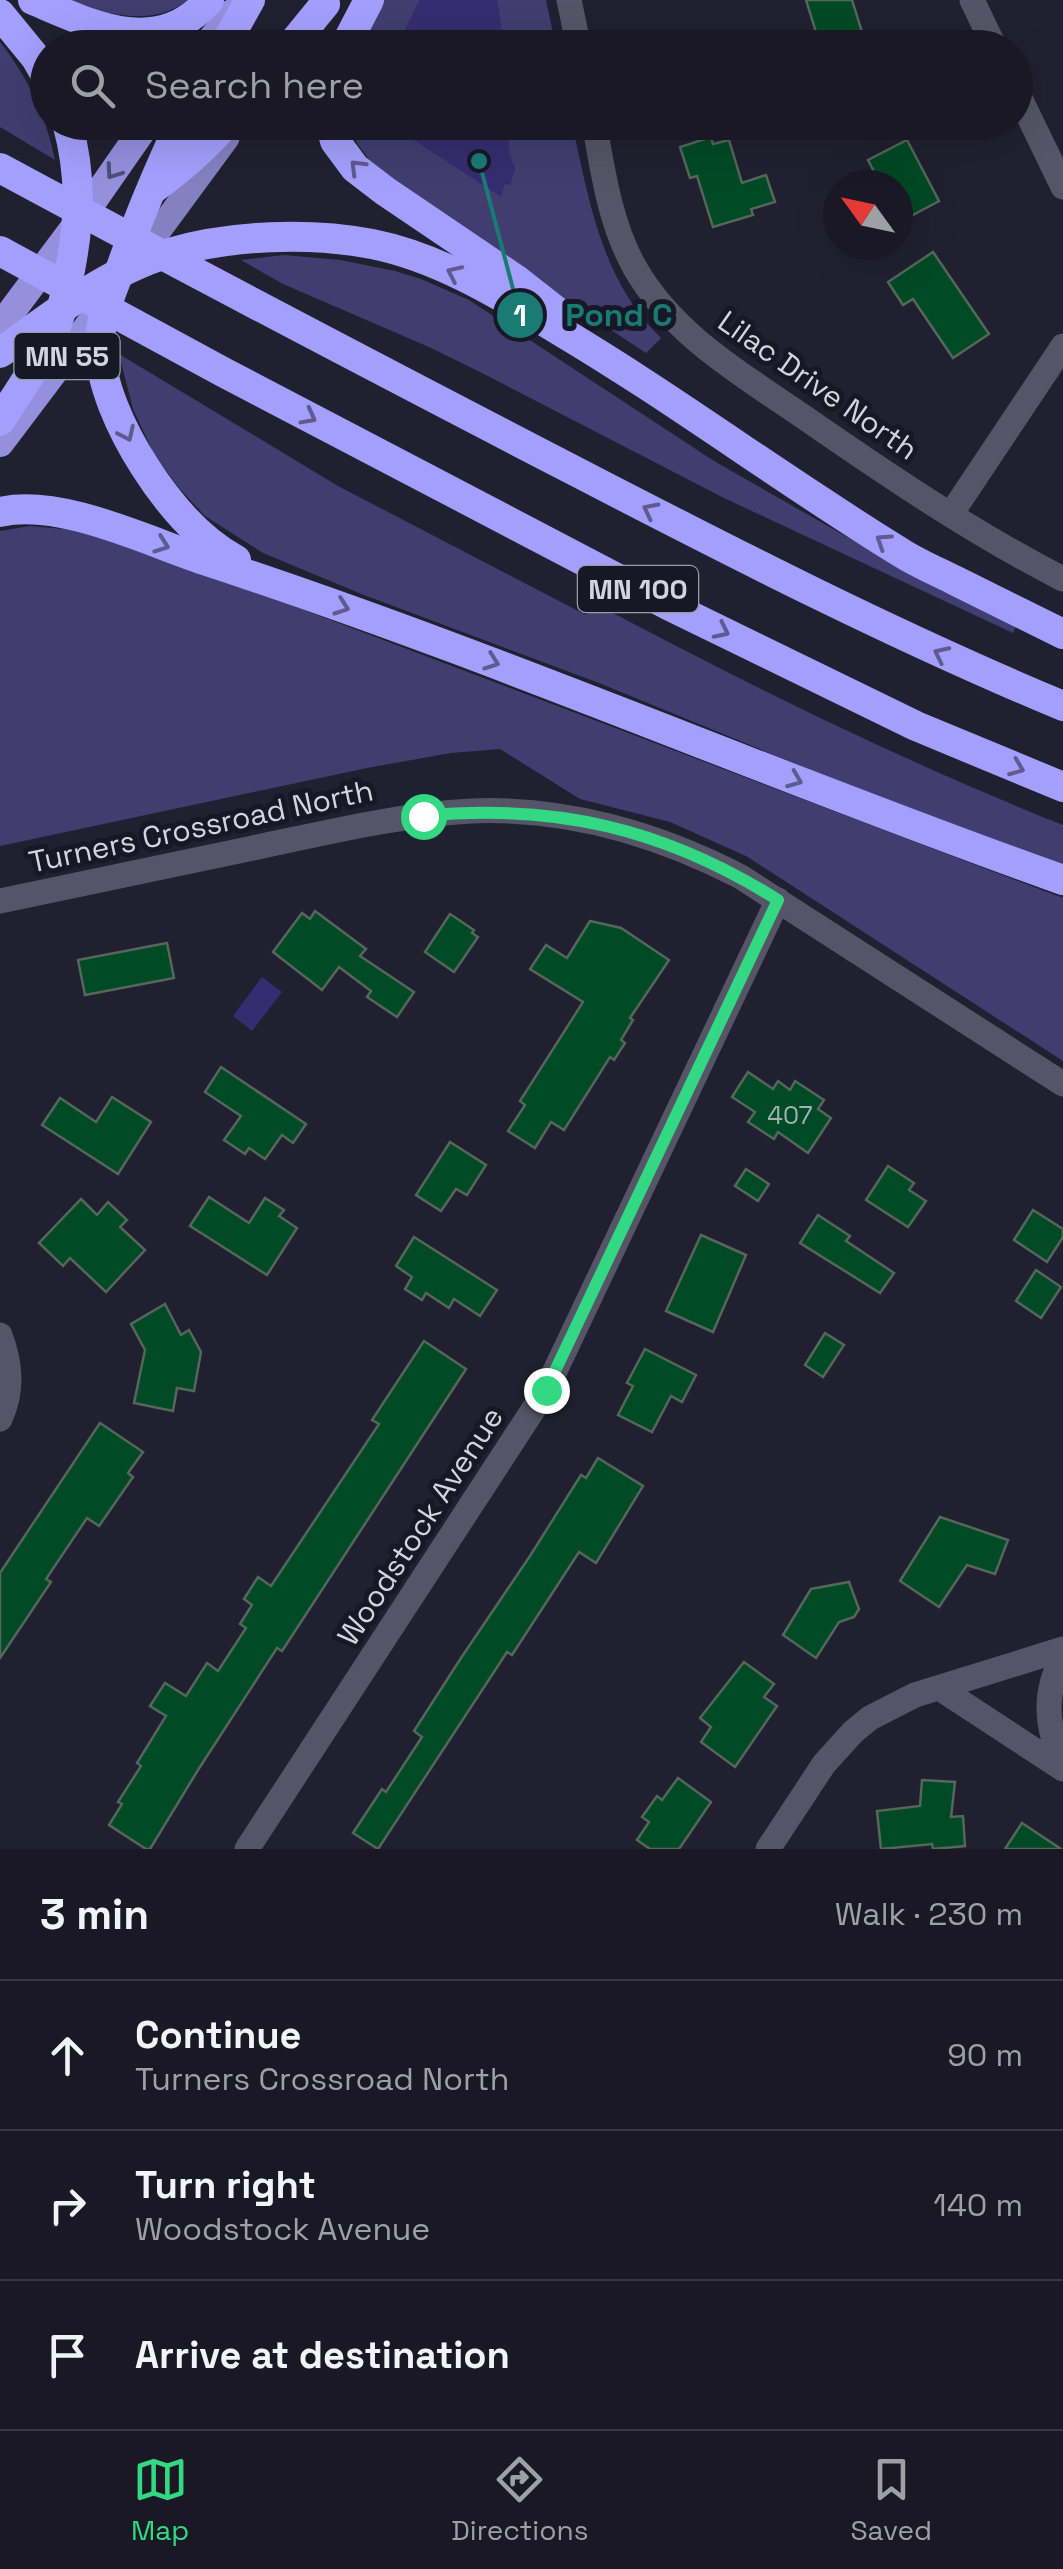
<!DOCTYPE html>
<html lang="en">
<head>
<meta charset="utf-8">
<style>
	:root { --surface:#191824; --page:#22212c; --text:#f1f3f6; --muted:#9fa0a6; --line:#373741; --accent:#32d882 }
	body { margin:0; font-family:"Space Grotesk",sans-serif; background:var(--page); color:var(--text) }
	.compass { position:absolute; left:823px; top:170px; width:90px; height:90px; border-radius:50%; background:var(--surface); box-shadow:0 10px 40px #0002; rotate:303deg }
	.stop { position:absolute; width:30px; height:30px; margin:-22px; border:8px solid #32d882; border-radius:50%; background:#fff }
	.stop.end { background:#32d882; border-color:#fff; box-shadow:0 2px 10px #0008 }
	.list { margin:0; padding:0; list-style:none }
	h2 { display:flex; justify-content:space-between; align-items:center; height:130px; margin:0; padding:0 40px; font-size:42px }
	h2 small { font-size:32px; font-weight:400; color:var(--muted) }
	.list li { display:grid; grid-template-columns:65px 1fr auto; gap:30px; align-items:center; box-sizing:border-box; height:150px; padding:0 40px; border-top:2px solid var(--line) }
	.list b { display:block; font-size:38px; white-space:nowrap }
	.list p { margin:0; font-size:32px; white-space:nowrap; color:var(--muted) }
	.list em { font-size:32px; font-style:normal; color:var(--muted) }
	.icon { flex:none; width:55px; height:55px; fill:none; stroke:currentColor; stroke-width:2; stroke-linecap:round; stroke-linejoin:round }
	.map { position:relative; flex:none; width:1063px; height:1849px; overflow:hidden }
	.search { position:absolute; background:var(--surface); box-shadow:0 10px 40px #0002; left:30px; right:30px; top:30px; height:110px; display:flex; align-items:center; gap:25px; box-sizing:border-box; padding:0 35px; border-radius:55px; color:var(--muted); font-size:38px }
	.sheet { height:580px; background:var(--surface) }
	nav { display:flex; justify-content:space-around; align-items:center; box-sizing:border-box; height:140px; border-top:2px solid var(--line); background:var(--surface); font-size:28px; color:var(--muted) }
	nav a { display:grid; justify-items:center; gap:5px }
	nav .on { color:var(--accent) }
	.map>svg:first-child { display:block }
	.green { fill:#413d70 }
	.water { fill:#362d70 }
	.building { fill:#004a26; stroke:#55665a; stroke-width:2.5 }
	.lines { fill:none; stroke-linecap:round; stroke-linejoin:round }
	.minor { stroke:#555567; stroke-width:25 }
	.tertiary { stroke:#555567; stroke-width:25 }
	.primary { stroke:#8481c0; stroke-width:25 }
	.trunk { stroke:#9490de; stroke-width:28 }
	.motorway { stroke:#a49ffc; stroke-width:30 }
	.oneway { stroke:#5e5b91 }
	.oneway2 { stroke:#504d79 }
	.route { stroke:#32d882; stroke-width:12 }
	.labels { text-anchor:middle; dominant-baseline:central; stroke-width:10; stroke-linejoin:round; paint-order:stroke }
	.number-label { font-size:25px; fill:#9eb2b0 }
	.shield { fill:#181726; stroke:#9b9ba7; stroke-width:2.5 }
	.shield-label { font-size:28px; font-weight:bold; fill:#d3d4de }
	.street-label { font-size:30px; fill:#d3d4de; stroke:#181726 }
	.leader { fill:none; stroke:#197b74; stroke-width:4 }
	.callout-dot { fill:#197b74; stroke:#181726; stroke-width:4 }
	.mark-label { font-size:30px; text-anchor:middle; font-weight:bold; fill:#fff }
	.callout-label { font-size:32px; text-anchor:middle; font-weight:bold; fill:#197b74; stroke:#181726; stroke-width:10; stroke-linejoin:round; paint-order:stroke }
</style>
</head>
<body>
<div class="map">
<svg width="1063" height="1849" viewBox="0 0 1063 1849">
	<rect width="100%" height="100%" fill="#212030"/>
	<g class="green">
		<path d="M58,0H188C150,30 100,11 58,0Z"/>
		<polygon points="384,0 420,0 397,47 360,48"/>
		<polygon points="497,0 546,0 556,47 504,47"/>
		<path d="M0,42C28,77 46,117 55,160L0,127Z"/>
		<path d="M350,123H400L411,138L509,185L515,169L509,154V123H572C589,200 601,280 661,338L646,353L551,290L372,164L357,143Z"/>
		<polygon points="284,255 340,260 395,271 421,279 469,300 714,461 847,537 1017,624 1013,633 724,498 482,373 429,347 283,284 241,260"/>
		<path d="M119,354L338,486L586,615L594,603C747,684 902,761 1063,825V866L828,777L599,683L364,595L263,553L205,516L179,488L154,454L133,409Z"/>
		<polygon points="30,526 75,530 141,548 1063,898 1063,1061 746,856 670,822 580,799 500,749 451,753 367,768 0,846 0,531"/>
	</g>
	<g class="water">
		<polygon points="420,0 497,0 504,47 397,47"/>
		<polygon points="400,123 509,123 509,153 515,169 510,185 505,183 501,197 411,138"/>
		<polygon points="262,977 282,992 252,1031 233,1016"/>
	</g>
	<g class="building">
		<polygon points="806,0 852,0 867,48 821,48"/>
		<polygon points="711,137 713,144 729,140 742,183 766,175 775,202 751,209 753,215 713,227 697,176 690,178 680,147"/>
		<polygon points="907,140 939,201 898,223 898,185 881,185 868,160"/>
		<polygon points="933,252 989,334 953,358 913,299 903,305 888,282"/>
		<polygon points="315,911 366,949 360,956 414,992 397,1017 367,997 371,991 339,967 322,990 273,952 302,913 310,919"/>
		<polygon points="450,914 474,930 472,933 478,937 454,972 425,952"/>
		<polygon points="590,921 621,928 669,960 630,1018 633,1020 621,1040 625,1043 614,1060 610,1057 564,1130 551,1122 535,1148 508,1131 525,1105 520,1101 583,1002 530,969 546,945 567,958"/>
		<polygon points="167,943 174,978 85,995 78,960"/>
		<polygon points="221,1067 306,1124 293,1143 282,1135 265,1159 249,1148 245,1154 224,1140 241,1116 205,1092"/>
		<polygon points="748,1072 773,1089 778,1081 790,1090 795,1081 824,1100 818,1109 831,1118 808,1153 778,1132 774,1139 748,1122 755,1112 732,1097"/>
		<polygon points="112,1097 151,1122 118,1174 42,1125 60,1098 96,1122"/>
		<polygon points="450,1142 486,1165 467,1195 456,1189 441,1211 416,1195"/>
		<polygon points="888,1166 914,1183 909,1190 926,1201 908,1227 866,1200"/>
		<polygon points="746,1169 769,1184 758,1201 735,1186"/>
		<polygon points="209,1197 249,1223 265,1198 284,1210 279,1216 297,1228 267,1275 190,1226"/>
		<polygon points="81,1199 97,1215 108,1202 127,1220 120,1227 145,1250 106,1292 70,1258 63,1266 39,1243"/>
		<polygon points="1033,1210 1063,1229 1063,1237 1047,1262 1014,1240"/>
		<polygon points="818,1215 850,1236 846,1241 894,1273 880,1293 800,1243"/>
		<polygon points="701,1235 746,1255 713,1332 666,1311"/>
		<polygon points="414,1237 497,1290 480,1316 454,1299 449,1308 426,1293 422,1300 405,1289 412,1277 396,1266"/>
		<polygon points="1036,1270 1061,1287 1041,1318 1016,1301"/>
		<polygon points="165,1304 181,1335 189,1330 201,1352 194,1391 177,1388 173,1411 134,1403 145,1350 131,1324"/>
		<polygon points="825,1333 844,1345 823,1377 805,1365"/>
		<polygon points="424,1341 466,1369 282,1651 277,1648 198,1770 150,1849 146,1849 109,1825 122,1804 118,1802 141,1766 137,1763 166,1716 150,1706 165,1683 186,1696 207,1663 218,1671 246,1628 240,1624 252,1605 244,1599 258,1577 271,1586 379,1424 372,1420"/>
		<polygon points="645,1349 696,1375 682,1402 671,1396 652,1432 618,1415 633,1386 627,1383"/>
		<polygon points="100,1423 143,1452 128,1473 133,1477 99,1526 87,1518 46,1579 51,1582 0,1658 0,1573"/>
		<polygon points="598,1458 643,1486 596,1563 579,1552 512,1655 507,1652 378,1849 353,1833 382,1789 386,1792 422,1737 414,1731 461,1658 530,1556 581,1475 586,1478"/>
		<polygon points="940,1517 1008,1540 995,1574 967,1565 939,1607 900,1581"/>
		<polygon points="849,1582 859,1609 854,1617 839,1622 816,1658 783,1635 811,1589"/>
		<polygon points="744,1662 774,1684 764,1697 777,1706 735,1767 701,1742 711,1727 700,1718"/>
		<polygon points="678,1778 711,1802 679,1849 650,1849 637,1840 649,1822 642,1817 657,1796 662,1800"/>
		<polygon points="922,1780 955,1782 951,1817 963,1816 965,1846 933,1849 932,1844 881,1849 877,1811 920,1806"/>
		<polygon points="1022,1823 1061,1849 1005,1849"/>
	</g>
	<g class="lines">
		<g class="minor">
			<polyline points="972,0 995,48"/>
			<polyline points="1016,90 1063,187"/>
			<polyline points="951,514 1063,346"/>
			<path d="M0,1335C11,1365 13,1390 0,1419"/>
			<path d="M1063,1657C1043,1692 1046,1728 1063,1763"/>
			<polyline points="941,1689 1063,1769"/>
			<polyline points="247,1849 546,1390 778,900"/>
			<polyline points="768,1849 824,1764 853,1732 870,1718 915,1695 1063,1649"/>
		</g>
		<g class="tertiary">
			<polyline points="569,0 579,48"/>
			<path d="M594,122C603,172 610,224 635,268C675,338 747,377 811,422C892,478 975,534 1063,579"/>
			<path d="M0,901C84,883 169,866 253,848C325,833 397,815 471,811C565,807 658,834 741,877L1063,1084"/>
		</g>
		<polyline class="primary" points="138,259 227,138"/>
		<g class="trunk">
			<polyline points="205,48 232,13"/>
			<polyline points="0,327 79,221 148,122"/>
			<polyline points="0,443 108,300"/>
		</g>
		<g class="motorway">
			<path d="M33,0C92,25 158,59 209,0"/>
			<polyline points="0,14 36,58 48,79"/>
			<polyline points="223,48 250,0"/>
			<polyline points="289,48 325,4"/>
			<polyline points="344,48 369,0"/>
			<path d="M181,122C159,169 139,216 122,265C113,288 102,313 100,338C97,380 123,433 145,467C168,503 198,539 236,560"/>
			<polyline points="330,122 335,141 355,168 385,191 518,281 555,310"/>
			<path d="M0,168C189,270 380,370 571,469C733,553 895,636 1063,706"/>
			<path d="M153,189C180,169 205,148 227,122"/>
			<polyline points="0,251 223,372 668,605 916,726 1063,787"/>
			<path d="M0,353C52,315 106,272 169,253C230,235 309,232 372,244C438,257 500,295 557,329C675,399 784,481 900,552C917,563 936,571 954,580C991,598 1027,616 1063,634"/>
			<path d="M0,421C16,395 35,369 49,342C60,321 65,299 69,275C80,220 82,177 67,122"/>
			<path d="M0,512C60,498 147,541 204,560C495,655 775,778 1063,880"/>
		</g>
	</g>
	<defs><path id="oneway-chevron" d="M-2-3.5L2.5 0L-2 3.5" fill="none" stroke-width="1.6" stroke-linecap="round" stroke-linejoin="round" transform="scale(2.5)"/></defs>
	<g class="oneway">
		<use href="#oneway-chevron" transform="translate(357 167) rotate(-135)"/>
		<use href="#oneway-chevron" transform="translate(454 273) rotate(-155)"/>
		<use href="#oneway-chevron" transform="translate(309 417) rotate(28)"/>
		<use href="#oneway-chevron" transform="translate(127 434) rotate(65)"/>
		<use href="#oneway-chevron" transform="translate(650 510) rotate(-153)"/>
		<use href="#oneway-chevron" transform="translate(883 541) rotate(-147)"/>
		<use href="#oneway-chevron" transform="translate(162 545) rotate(20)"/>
		<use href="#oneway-chevron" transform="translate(342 607) rotate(20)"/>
		<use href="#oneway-chevron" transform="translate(722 631) rotate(26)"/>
		<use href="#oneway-chevron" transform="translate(941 654) rotate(-154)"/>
		<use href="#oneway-chevron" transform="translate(492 662) rotate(20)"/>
		<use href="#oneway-chevron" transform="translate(1017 768) rotate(22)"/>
		<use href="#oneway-chevron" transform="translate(795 780) rotate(22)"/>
	</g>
	<use class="oneway2" href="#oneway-chevron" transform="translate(113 172) rotate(125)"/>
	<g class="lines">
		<path class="route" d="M423,816C556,803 665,829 778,900L546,1390"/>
	</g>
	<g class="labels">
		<g class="number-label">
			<text x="790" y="1115">407</text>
		</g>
		<g class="shield">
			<rect x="14.5" y="333" width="105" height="46" rx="8"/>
			<rect x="578" y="566" width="120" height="46" rx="8"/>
		</g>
		<g class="shield-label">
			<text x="67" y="356">MN 55</text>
			<text x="638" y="589">MN 100</text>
		</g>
		<g class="street-label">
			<text transform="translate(818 385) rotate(35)">Lilac Drive North</text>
			<text transform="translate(201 826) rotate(-12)">Turners Crossroad North</text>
			<text transform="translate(420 1526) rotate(-57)">Woodstock Avenue</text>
		</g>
	</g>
	<path class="leader" d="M479 161L520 315"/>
	<g class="callout-dot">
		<circle cx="479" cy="161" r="10"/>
		<circle cx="520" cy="315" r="25"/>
	</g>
	<g class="mark-label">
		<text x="520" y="326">1</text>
	</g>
	<g class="callout-label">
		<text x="619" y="326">Pond C</text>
	</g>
</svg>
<svg class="compass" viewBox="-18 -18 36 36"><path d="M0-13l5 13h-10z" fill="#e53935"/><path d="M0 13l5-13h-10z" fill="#9fa0a6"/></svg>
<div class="stop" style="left:423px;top:816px"></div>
<div class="stop end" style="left:546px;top:1390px"></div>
<div class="search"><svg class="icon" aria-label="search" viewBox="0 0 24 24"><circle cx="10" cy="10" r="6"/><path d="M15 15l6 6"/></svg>Search here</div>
</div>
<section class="sheet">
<h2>3 min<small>Walk · 230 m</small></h2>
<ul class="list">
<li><svg class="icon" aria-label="ahead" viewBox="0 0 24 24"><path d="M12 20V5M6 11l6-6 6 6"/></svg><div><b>Continue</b><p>Turners Crossroad North</p></div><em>90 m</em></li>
<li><svg class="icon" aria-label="right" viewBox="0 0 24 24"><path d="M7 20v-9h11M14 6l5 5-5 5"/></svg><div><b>Turn right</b><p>Woodstock Avenue</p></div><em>140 m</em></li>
<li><svg class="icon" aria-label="arrive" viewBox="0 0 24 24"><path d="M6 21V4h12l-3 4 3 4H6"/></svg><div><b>Arrive at destination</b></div></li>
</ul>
</section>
<nav>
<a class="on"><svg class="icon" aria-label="map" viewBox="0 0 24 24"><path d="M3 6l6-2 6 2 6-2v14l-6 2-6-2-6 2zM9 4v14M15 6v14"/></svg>Map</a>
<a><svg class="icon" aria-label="directions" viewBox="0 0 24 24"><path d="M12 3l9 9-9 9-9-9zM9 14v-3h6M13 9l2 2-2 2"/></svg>Directions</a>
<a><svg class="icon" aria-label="saved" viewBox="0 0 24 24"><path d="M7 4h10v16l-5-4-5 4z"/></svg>Saved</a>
</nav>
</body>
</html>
